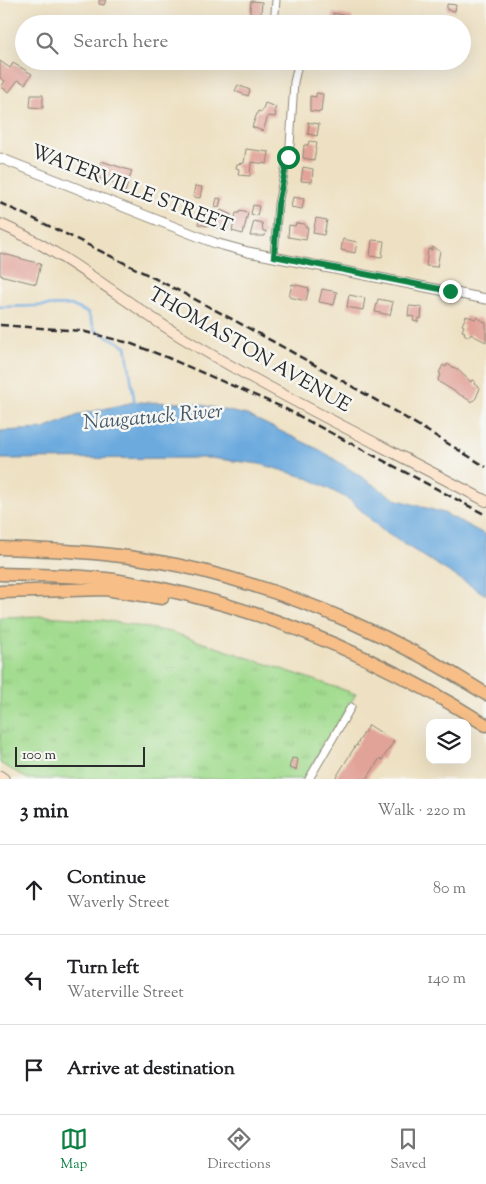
<!DOCTYPE html>
<html lang="en">
<head>
<meta charset="utf-8">
<style>
	:root { --surface:#fff; --page:#f2f2f2; --text:#202124; --muted:#757577; --line:#e0e0e0; --accent:#0b8043 }
	body { margin:0; font-family:"Sorts Mill Goudy",serif; background:var(--page); color:var(--text) }
	.controls { position:absolute; right:15px; bottom:15px; display:grid; overflow:hidden; border-radius:10px; box-shadow:0 5px 20px #0002 }
	.controls button { width:45px; height:45px; display:grid; place-items:center; padding:0; border:0; border-bottom:1px solid var(--line); background:var(--surface); color:var(--text); font:25px sans-serif }
	.scale { position:absolute; left:15px; bottom:12px; width:130px; box-sizing:border-box; padding-left:5px; border:2px solid #2b2b2b; border-top:0; font-size:14px; line-height:18px; white-space:nowrap; color:#2b2b2b; -webkit-text-stroke:4px #f6f6f2; paint-order:stroke }
	.stop { position:absolute; width:15px; height:15px; margin:-11px; border:4px solid #0b8043; border-radius:50%; background:#fff }
	.stop.end { background:#0b8043; border-color:#fff; box-shadow:0 1px 5px #0008 }
	.list { margin:0; padding:0; list-style:none }
	h2 { display:flex; justify-content:space-between; align-items:center; height:65px; margin:0; padding:0 20px; font-size:21px }
	h2 small { font-size:16px; font-weight:400; color:var(--muted) }
	.list li { display:grid; grid-template-columns:32px 1fr auto; gap:15px; align-items:center; box-sizing:border-box; height:90px; padding:0 20px; border-top:1px solid var(--line) }
	.list b { display:block; font-size:19px; white-space:nowrap }
	.list p { margin:0; font-size:16px; white-space:nowrap; color:var(--muted) }
	.list em { font-size:16px; font-style:normal; color:var(--muted) }
	.icon { flex:none; width:28px; height:28px; fill:none; stroke:currentColor; stroke-width:2; stroke-linecap:round; stroke-linejoin:round }
	.map { position:relative; flex:none; width:486px; height:779px; overflow:hidden }
	.search { position:absolute; background:var(--surface); box-shadow:0 5px 20px #0002; left:15px; right:15px; top:15px; height:55px; display:flex; align-items:center; gap:12px; box-sizing:border-box; padding:0 18px; border-radius:28px; color:var(--muted); font-size:19px }
	.sheet { height:335px; background:var(--surface) }
	nav { display:flex; justify-content:space-around; align-items:center; box-sizing:border-box; height:70px; border-top:1px solid var(--line); background:var(--surface); font-size:14px; color:var(--muted) }
	nav a { display:grid; justify-items:center; gap:2px }
	nav .on { color:var(--accent) }
	.map>svg:first-child { display:block }
	.park { fill:url(#park-tufts); stroke:#66845d }
	.water { fill:#6caade; stroke:#4c6a84 }
	.lines { fill:none; stroke-linecap:round; stroke-linejoin:round }
	.stream { stroke:#6caade; stroke-width:2.5 }
	.building { fill:#e1a298 }
	.minor-casing { stroke:#8c8677; stroke-width:9 }
	.tertiary-casing { stroke:#8c8677; stroke-width:11 }
	.secondary-casing { stroke:#8c8677; stroke-width:12 }
	.motorway-casing { stroke:#8c8677; stroke-width:15 }
	.minor { stroke:#fff; stroke-width:7 }
	.tertiary { stroke:#fff; stroke-width:9 }
	.secondary { stroke:#fce5cf; stroke-width:10 }
	.motorway { stroke:#f7be87; stroke-width:12 }
	.rail { stroke:#2b2b2b; stroke-width:2.5; stroke-dasharray:8 4; stroke-linecap:butt }
	.route { stroke:#0b8043; stroke-width:6 }
	.labels { text-anchor:middle; dominant-baseline:central; stroke-width:5; stroke-linejoin:round; paint-order:stroke }
	.street-label { font-size:20px; fill:#2b2b2b; stroke:#f6f6f2 }
	.water-label { font-size:21px; font-style:italic; fill:#42576a; stroke:#f6f6f2 }
</style>
</head>
<body>
<div class="map">
<svg width="486" height="779" viewBox="0 0 486 779">
	<defs>
		<pattern id="park-tufts" width="24" height="20" patternUnits="userSpaceOnUse" patternTransform="scale(1.25)"><rect width="24" height="20" fill="#a2dc8f"/><path d="M3 7l-1-3M5 7V3M7 7l1-3M15 17l-1-3M17 17v-4M19 17l1-3" fill="none" stroke="#8cbd7c"/></pattern>
	</defs>
	<rect width="100%" height="100%" fill="#f6f6f2"/>
	<filter id="ink" filterUnits="userSpaceOnUse"><feTurbulence type="fractalNoise" baseFrequency=".02" numOctaves="2"/><feDisplacementMap in="SourceGraphic" scale="10" xChannelSelector="R" yChannelSelector="G"/><feConvolveMatrix kernelMatrix="1 2 1 2 8 2 1 2 1" color-interpolation-filters="sRGB"/></filter>
	<filter id="wash" filterUnits="userSpaceOnUse"><feTurbulence type="fractalNoise" baseFrequency=".0096" numOctaves="4" result="noise"/><feDisplacementMap in="SourceGraphic" scale="20" xChannelSelector="R" yChannelSelector="G"/><feGaussianBlur stdDeviation="1.12" result="paint"/><feColorMatrix in="noise" values="0 0 0 0 0 0 0 0 0 0 0 0 0 0 0 0 0 1.4 0 .05"/><feComposite in="paint" operator="in"/></filter>
	<g filter="url(#wash)">
		<rect width="100%" height="100%" fill="#eee1c3"/>
		<polygon class="park" points="44,616 103,620 171,632 356,694 303,779 28,779 0,763 0,617"/>
		<polygon class="water" points="134,402 192,403 247,415 322,451 395,499 444,513 486,535 486,595 383,531 350,500 308,478 260,464 210,458 0,459 0,431 44,429 81,414"/>
		<g class="lines">
			<polyline class="stream" points="0,307 71,305 88,313 95,330 126,346 135,405"/>
		</g>
		<g id="blocks">
			<g class="building">
				<polygon points="99,0 106,0 104,5 99,4"/>
				<polygon points="251,1 262,2 260,24 249,23"/>
				<polygon points="447,4 456,5 455,11 447,10"/>
				<polygon points="333,13 352,17 352,24 332,24"/>
				<polygon points="0,61 10,68 13,63 32,74 25,84 18,80 9,92 1,87 5,81 0,78"/>
				<polygon points="238,85 250,90 248,96 235,91"/>
				<polygon points="316,93 323,94 321,112 310,111 310,96 316,97"/>
				<polygon points="31,95 43,95 43,108 30,107"/>
				<polygon points="265,103 276,107 274,112 276,113 275,117 268,116 263,131 252,127 258,111 262,112"/>
				<polygon points="307,122 319,124 317,136 308,134 309,124"/>
				<polygon points="309,141 317,142 314,160 303,158 304,145 308,145"/>
				<polygon points="246,149 269,152 267,164 251,162 250,176 238,175 239,169 236,168 237,164 244,163"/>
				<polygon points="101,161 132,171 125,192 117,189 119,185 95,177"/>
				<polygon points="303,167 313,169 312,182 301,181"/>
				<polygon points="195,186 202,187 200,198 193,197"/>
				<polygon points="293,197 304,199 302,209 291,207"/>
				<polygon points="217,198 221,199 219,207 215,206"/>
				<polygon points="253,205 259,206 257,216 251,214"/>
				<polygon points="202,209 214,210 210,225 207,226 198,224"/>
				<polygon points="221,210 231,215 227,230 216,227"/>
				<polygon points="240,211 248,213 243,234 232,231 236,213 239,213"/>
				<polygon points="316,218 327,220 324,235 313,233"/>
				<polygon points="254,221 262,223 263,231 266,231 265,236 250,236"/>
				<polygon points="296,223 305,224 305,227 308,227 306,240 288,237 289,225 295,226"/>
				<polygon points="343,239 357,242 355,253 341,250"/>
				<polygon points="372,240 384,241 382,257 370,256"/>
				<polygon points="432,247 440,251 437,267 426,266 428,249 432,250"/>
				<polygon points="0,253 41,264 36,284 0,275"/>
				<polygon points="292,284 309,288 306,301 289,297"/>
				<polygon points="322,289 337,292 334,305 319,302"/>
				<polygon points="349,295 365,298 363,310 347,307"/>
				<polygon points="378,299 393,302 390,315 375,312"/>
				<polygon points="409,306 422,307 421,319 418,318 418,322 413,321 414,317 408,316"/>
				<polygon points="466,316 476,319 477,317 486,323 486,342 470,334 469,337 464,334 465,332 462,331 464,326 462,325"/>
				<polygon points="447,364 457,369 471,382 472,380 475,381 474,384 480,388 476,398 472,402 439,382 438,379 441,374 439,373 443,365 446,367"/>
				<polygon points="369,725 394,741 382,760 380,758 367,779 335,779 356,745 358,746 357,744"/>
				<polygon points="292,758 298,759 296,770 289,768"/>
			</g>
		</g>
	</g>
	<g filter="url(#ink)">
		<use href="#blocks" fill-opacity="0" stroke="#8c8677" stroke-width="1"/>
		<g class="lines">
			<g class="minor-casing">
				<g id="minor">
					<polyline points="274,24 276,0"/>
					<polyline points="274,256 278,204 290,145 294,82 297,69"/>
					<polyline points="309,779 351,707"/>
				</g>
			</g>
			<g class="tertiary-casing">
				<polyline id="tertiary" points="0,158 215,243 248,252 486,299"/>
			</g>
			<g class="secondary-casing">
				<g id="secondary">
					<path d="M0,224C67,253 121,300 183,338C281,397 385,447 486,501"/>
					<polyline points="0,776 4,779"/>
				</g>
			</g>
			<g class="motorway-casing">
				<g id="motorway">
					<path d="M0,548C68,550 136,554 203,571C302,596 400,639 486,694"/>
					<path d="M0,574C37,575 77,575 114,580C247,600 373,654 486,725"/>
					<polyline points="0,592 105,589 162,598"/>
				</g>
			</g>
			<use href="#minor" class="minor"/>
			<use href="#tertiary" class="tertiary"/>
			<use href="#secondary" class="secondary"/>
			<use href="#motorway" class="motorway"/>
			<g class="rail">
				<path d="M0,203C167,280 329,369 486,467"/>
				<polyline points="0,325 82,331 129,343 166,357 284,408 486,515"/>
			</g>
		</g>
	</g>
	<g class="lines" filter="url(#ink)">
		<polyline class="route" points="288,157 278,204 274,256 450,291"/>
	</g>
	<g class="labels">
		<g class="street-label">
			<text transform="translate(131 190) rotate(21)">WATERVILLE STREET</text>
			<text transform="translate(249 351) rotate(30)">THOMASTON AVENUE</text>
		</g>
		<g class="water-label">
			<text transform="translate(153 418) rotate(-5)">Naugatuck River</text>
		</g>
	</g>
</svg>
<div class="controls">
<button><svg class="icon" aria-label="layers" viewBox="0 0 24 24"><path d="M12 4l9 5-9 5-9-5zM3 14l9 5 9-5"/></svg></button>
</div>
<div class="scale">100 m</div>
<div class="stop" style="left:288px;top:157px"></div>
<div class="stop end" style="left:450px;top:291px"></div>
<div class="search"><svg class="icon" aria-label="search" viewBox="0 0 24 24"><circle cx="10" cy="10" r="6"/><path d="M15 15l6 6"/></svg>Search here</div>
</div>
<section class="sheet">
<h2>3 min<small>Walk · 220 m</small></h2>
<ul class="list">
<li><svg class="icon" aria-label="ahead" viewBox="0 0 24 24"><path d="M12 20V5M6 11l6-6 6 6"/></svg><div><b>Continue</b><p>Waverly Street</p></div><em>80 m</em></li>
<li><svg class="icon" aria-label="left" viewBox="0 0 24 24"><path d="M17 20v-9H6M10 6l-5 5 5 5"/></svg><div><b>Turn left</b><p>Waterville Street</p></div><em>140 m</em></li>
<li><svg class="icon" aria-label="arrive" viewBox="0 0 24 24"><path d="M6 21V4h12l-3 4 3 4H6"/></svg><div><b>Arrive at destination</b></div></li>
</ul>
</section>
<nav>
<a class="on"><svg class="icon" aria-label="map" viewBox="0 0 24 24"><path d="M3 6l6-2 6 2 6-2v14l-6 2-6-2-6 2zM9 4v14M15 6v14"/></svg>Map</a>
<a><svg class="icon" aria-label="directions" viewBox="0 0 24 24"><path d="M12 3l9 9-9 9-9-9zM9 14v-3h6M13 9l2 2-2 2"/></svg>Directions</a>
<a><svg class="icon" aria-label="saved" viewBox="0 0 24 24"><path d="M7 4h10v16l-5-4-5 4z"/></svg>Saved</a>
</nav>
</body>
</html>
